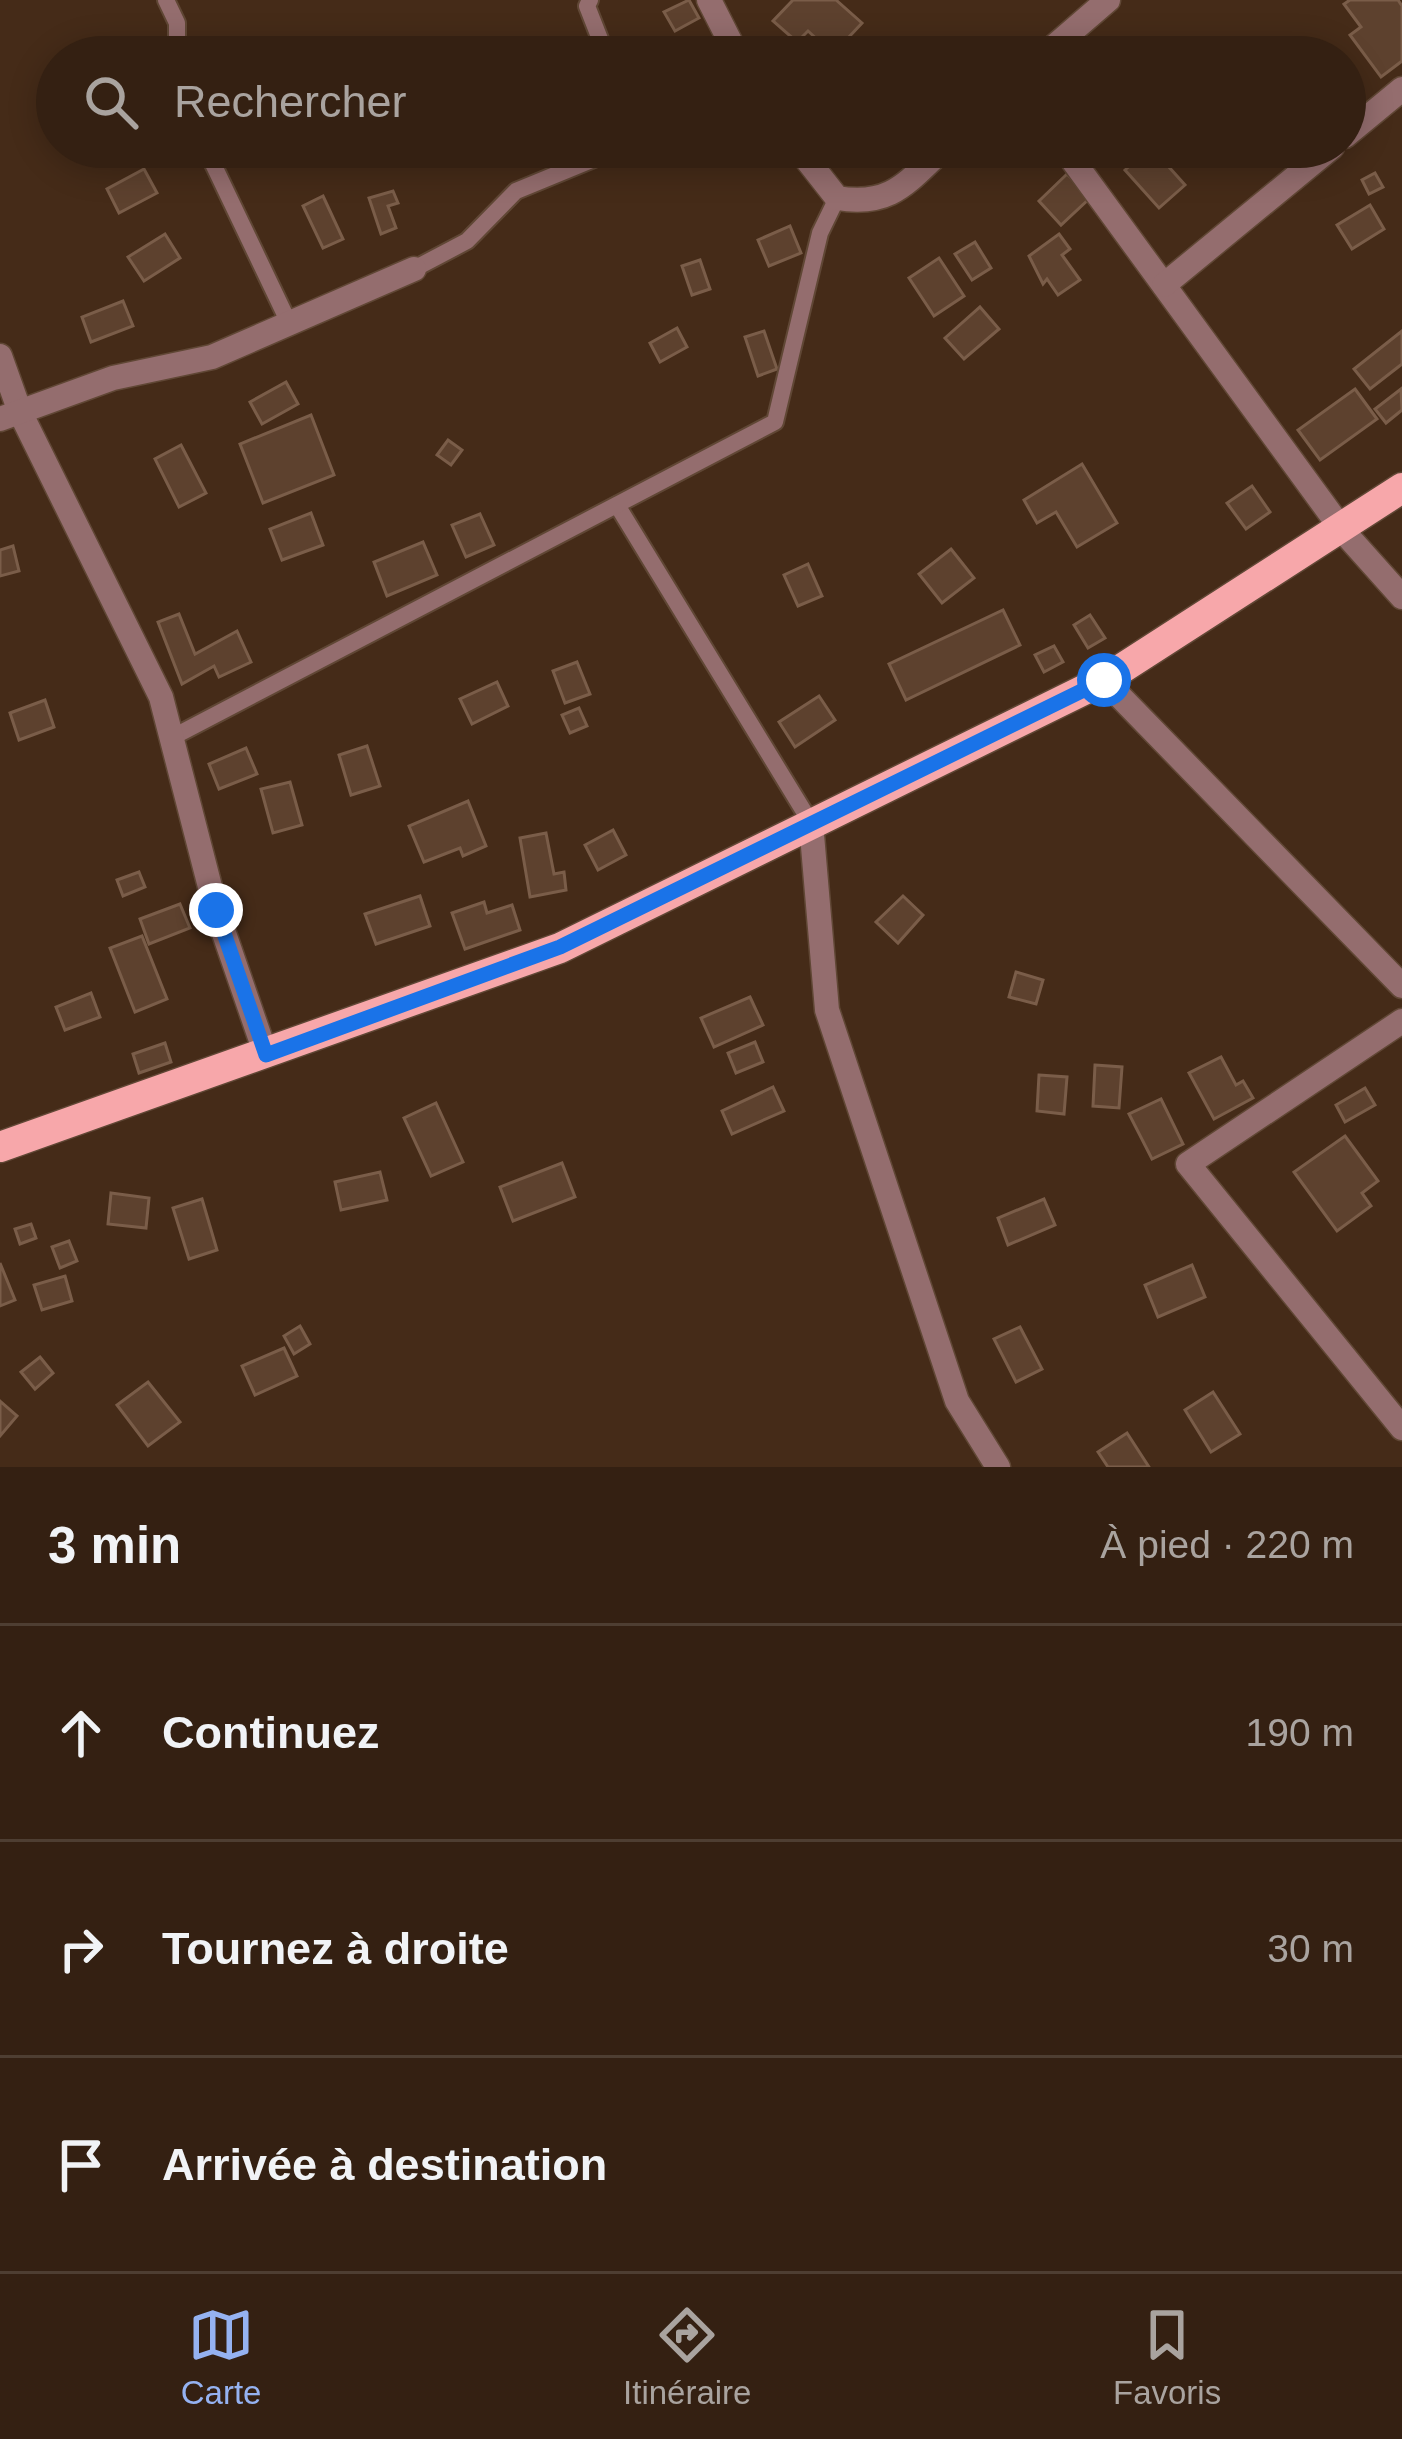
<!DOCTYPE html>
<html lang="fr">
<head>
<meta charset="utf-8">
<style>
	:root { --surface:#342012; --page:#3c281b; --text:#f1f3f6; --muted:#a9a39f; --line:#4e3e32; --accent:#95b2f1 }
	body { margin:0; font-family:Helvetica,sans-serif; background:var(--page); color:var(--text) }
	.stop { position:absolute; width:36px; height:36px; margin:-27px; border:9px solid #1a73e8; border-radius:50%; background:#fff }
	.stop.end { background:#1a73e8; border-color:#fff; box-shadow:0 3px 12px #0008 }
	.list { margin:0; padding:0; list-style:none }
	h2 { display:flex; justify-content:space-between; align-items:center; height:156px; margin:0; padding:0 48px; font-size:51px }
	h2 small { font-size:39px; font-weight:400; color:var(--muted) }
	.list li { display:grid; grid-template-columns:78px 1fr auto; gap:36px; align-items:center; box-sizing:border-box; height:216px; padding:0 48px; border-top:3px solid var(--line) }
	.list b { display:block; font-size:45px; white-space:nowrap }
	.list em { font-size:39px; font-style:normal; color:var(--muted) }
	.icon { flex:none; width:66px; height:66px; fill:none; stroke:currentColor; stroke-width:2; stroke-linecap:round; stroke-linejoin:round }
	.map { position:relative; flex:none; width:1402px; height:1467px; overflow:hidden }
	.search { position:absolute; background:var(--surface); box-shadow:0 6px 30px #0003; left:36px; right:36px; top:36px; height:132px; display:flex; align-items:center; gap:30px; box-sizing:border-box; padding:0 42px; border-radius:66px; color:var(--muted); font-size:45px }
	.sheet { height:804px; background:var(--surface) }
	nav { display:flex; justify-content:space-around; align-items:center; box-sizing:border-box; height:168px; border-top:3px solid var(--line); background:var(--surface); font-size:33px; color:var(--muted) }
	nav a { display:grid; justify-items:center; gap:6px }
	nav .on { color:var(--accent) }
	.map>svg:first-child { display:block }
	.building { fill:#5d412e; stroke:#7a5d49; stroke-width:3 }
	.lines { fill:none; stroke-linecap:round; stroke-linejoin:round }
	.service-casing { stroke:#604735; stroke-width:20 }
	.minor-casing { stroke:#604735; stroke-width:27 }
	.primary-casing { stroke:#604735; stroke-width:33 }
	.service { stroke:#946d6e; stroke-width:16 }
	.minor { stroke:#946d6e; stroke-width:24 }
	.primary { stroke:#f7a7aa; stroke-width:30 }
	.route { stroke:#1a73e8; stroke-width:15 }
</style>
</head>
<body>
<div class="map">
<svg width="1402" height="1467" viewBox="0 0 1402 1467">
	<rect width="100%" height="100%" fill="#452b18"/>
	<g class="building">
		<polygon points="689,0 699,18 675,31 664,12"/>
		<polygon points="793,0 836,0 862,23 833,54 808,31 797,42 773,21"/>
		<polygon points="1350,0 1398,0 1402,6 1402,61 1381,77 1350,35 1361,27 1344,4"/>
		<polygon points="585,42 590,57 567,57 565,49"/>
		<polygon points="1151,147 1185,185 1159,208 1125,170"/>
		<polygon points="144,169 157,193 119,213 107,189"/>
		<polygon points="1375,173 1383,187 1369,194 1362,180"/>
		<polygon points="1067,174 1090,198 1061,225 1039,201"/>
		<polygon points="393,191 398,203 388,206 396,228 381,234 369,198"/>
		<polygon points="323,196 343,239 323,248 303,206"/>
		<polygon points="1370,205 1384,229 1352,249 1337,225"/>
		<polygon points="790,226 801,253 769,266 758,240"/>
		<polygon points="165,234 180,258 144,281 128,257"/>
		<polygon points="1059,234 1070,249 1062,255 1080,280 1058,295 1047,279 1043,284 1029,256"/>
		<polygon points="975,242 991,268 972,280 955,254"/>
		<polygon points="939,258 964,296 934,316 909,278"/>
		<polygon points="700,260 710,289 692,295 682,266"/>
		<polygon points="123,301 133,326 91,342 82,317"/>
		<polygon points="980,307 999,329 964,359 945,338"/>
		<polygon points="677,328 687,347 660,362 650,343"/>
		<polygon points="764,331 777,369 758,376 745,337"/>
		<polygon points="1402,331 1402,364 1370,389 1354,369"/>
		<polygon points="286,382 298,404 262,424 250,402"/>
		<polygon points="1355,389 1377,419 1320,460 1298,430"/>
		<polygon points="1401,389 1402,410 1386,423 1375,409"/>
		<polygon points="311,415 334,475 263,503 240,444"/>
		<polygon points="448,440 462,450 451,465 437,455"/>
		<polygon points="181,445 206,493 179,507 155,459"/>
		<polygon points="1082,464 1117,523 1077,547 1056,512 1037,523 1024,500"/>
		<polygon points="1252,486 1270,512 1246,529 1227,503"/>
		<polygon points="311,513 323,545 282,560 270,529"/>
		<polygon points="480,514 494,545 466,557 452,525"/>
		<polygon points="423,542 437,575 387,596 374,562"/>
		<polygon points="13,546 19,571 0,576 0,550"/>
		<polygon points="951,549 974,578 942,603 919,574"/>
		<polygon points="808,564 822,596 798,606 784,575"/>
		<polygon points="1003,610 1020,645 906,700 889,664"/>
		<polygon points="179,614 195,654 237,631 251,662 219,677 214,666 182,684 158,622"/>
		<polygon points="1090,615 1105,638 1088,648 1074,625"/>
		<polygon points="1054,646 1063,662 1044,672 1035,655"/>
		<polygon points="577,662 590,694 565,703 553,671"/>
		<polygon points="497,682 508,706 472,724 460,699"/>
		<polygon points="819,696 835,720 795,747 779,722"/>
		<polygon points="45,700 54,727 19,740 10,713"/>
		<polygon points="579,708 587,726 570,733 562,715"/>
		<polygon points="367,746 380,786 351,795 339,755"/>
		<polygon points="246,748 257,774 219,789 209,764"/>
		<polygon points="290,782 302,825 273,833 261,789"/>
		<polygon points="468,801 486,846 463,856 460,848 424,862 409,826"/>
		<polygon points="613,830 626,855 598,870 585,845"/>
		<polygon points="546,833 554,874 564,872 566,890 530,897 520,838"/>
		<polygon points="139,872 145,887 123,896 117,880"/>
		<polygon points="420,896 430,926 376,944 365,914"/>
		<polygon points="903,896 923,915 898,943 876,922"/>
		<polygon points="484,902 487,913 512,905 520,930 465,949 452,913"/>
		<polygon points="180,904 190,928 149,944 140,919"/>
		<polygon points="142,936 167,999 135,1012 110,948"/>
		<polygon points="1016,972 1043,980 1036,1004 1009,997"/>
		<polygon points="91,993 100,1017 65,1030 56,1007"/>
		<polygon points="750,997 763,1025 714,1047 701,1018"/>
		<polygon points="755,1042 763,1062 736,1073 728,1053"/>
		<polygon points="165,1043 171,1062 139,1073 133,1054"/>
		<polygon points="1221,1057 1236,1085 1243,1081 1253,1098 1214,1119 1189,1073"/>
		<polygon points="1095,1065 1122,1067 1119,1108 1093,1106"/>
		<polygon points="1039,1075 1067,1077 1064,1114 1037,1111"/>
		<polygon points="773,1087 784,1111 732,1134 722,1111"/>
		<polygon points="1365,1088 1375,1105 1345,1122 1336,1105"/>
		<polygon points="1161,1099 1183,1144 1152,1159 1129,1114"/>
		<polygon points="436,1103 463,1162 431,1176 404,1118"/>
		<polygon points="1345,1136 1378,1181 1362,1193 1371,1206 1337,1231 1294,1172"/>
		<polygon points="562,1163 575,1197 513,1221 500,1187"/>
		<polygon points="380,1172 387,1200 341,1210 335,1182"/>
		<polygon points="111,1193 149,1198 146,1228 108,1224"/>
		<polygon points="202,1199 217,1250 189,1259 173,1208"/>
		<polygon points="1044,1199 1055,1225 1008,1245 998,1218"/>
		<polygon points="31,1224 36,1238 20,1244 15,1229"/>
		<polygon points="69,1241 77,1261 60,1268 52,1247"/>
		<polygon points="0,1263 15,1300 0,1306"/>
		<polygon points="1192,1265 1205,1297 1158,1317 1145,1285"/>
		<polygon points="65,1276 72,1301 42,1310 34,1285"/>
		<polygon points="300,1326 310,1344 294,1354 284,1336"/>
		<polygon points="1020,1327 1042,1369 1016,1382 994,1339"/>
		<polygon points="284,1348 297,1376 255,1395 242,1366"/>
		<polygon points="40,1357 53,1373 35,1389 21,1372"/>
		<polygon points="148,1382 180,1422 148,1446 117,1405"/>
		<polygon points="1213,1392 1240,1434 1211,1452 1185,1410"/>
		<polygon points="0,1401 17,1416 0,1436"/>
		<polygon points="1127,1433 1149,1467 1108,1467 1098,1452"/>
	</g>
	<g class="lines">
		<g class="service-casing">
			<g id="service">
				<polyline points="166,0 177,23 177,57"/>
				<polyline points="590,0 587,6 607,57"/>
				<polyline points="205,147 289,323"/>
				<polyline points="414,269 467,241 516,191 623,147"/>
				<polyline points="617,505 811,823"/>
				<polyline points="171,738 775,422 820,233 837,198"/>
			</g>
		</g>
		<g class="minor-casing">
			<g id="minor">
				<polyline points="709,0 738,57"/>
				<polyline points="1042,57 1108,0"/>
				<polyline points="1345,136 1402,89"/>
				<path d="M797,147L837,198C892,207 907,182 945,147"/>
				<polyline points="1063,147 1343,531 1402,597"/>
				<polyline points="1164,285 1332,147"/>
				<polyline points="0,356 20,412 161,697 216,910 266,1055"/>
				<polyline points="0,419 113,378 212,357 414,269"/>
				<polyline points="1104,680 1402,986"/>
				<polyline points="811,823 827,1010 957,1401 998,1467"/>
				<polyline points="1402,1021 1188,1164 1402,1428"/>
			</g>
		</g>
		<g class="primary-casing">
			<polyline id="primary" points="0,1147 560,948 1104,680 1402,488"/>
		</g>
		<use href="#service" class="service"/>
		<use href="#minor" class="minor"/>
		<use href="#primary" class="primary"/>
	</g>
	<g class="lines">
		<polyline class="route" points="216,910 266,1055 560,947 1104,680"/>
	</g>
</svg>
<div class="stop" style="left:1104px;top:680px"></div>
<div class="stop end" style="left:216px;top:910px"></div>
<div class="search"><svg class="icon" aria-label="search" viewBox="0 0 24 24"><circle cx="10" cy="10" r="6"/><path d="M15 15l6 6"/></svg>Rechercher</div>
</div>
<section class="sheet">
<h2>3 min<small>À pied · 220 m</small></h2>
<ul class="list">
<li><svg class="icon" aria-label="ahead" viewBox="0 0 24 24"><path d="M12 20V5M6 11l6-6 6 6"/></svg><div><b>Continuez</b></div><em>190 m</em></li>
<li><svg class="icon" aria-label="right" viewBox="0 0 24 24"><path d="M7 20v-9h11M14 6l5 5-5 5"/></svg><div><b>Tournez à droite</b></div><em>30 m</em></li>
<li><svg class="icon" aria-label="arrive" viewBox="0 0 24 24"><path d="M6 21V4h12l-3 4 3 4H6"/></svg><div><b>Arrivée à destination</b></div></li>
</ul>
</section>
<nav>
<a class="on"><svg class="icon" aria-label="map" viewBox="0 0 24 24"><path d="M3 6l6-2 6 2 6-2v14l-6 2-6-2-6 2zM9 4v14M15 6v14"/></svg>Carte</a>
<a><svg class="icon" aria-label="directions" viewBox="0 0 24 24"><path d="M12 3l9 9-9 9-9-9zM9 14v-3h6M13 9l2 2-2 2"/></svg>Itinéraire</a>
<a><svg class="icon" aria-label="saved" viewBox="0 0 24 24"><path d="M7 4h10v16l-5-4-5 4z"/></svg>Favoris</a>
</nav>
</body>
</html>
